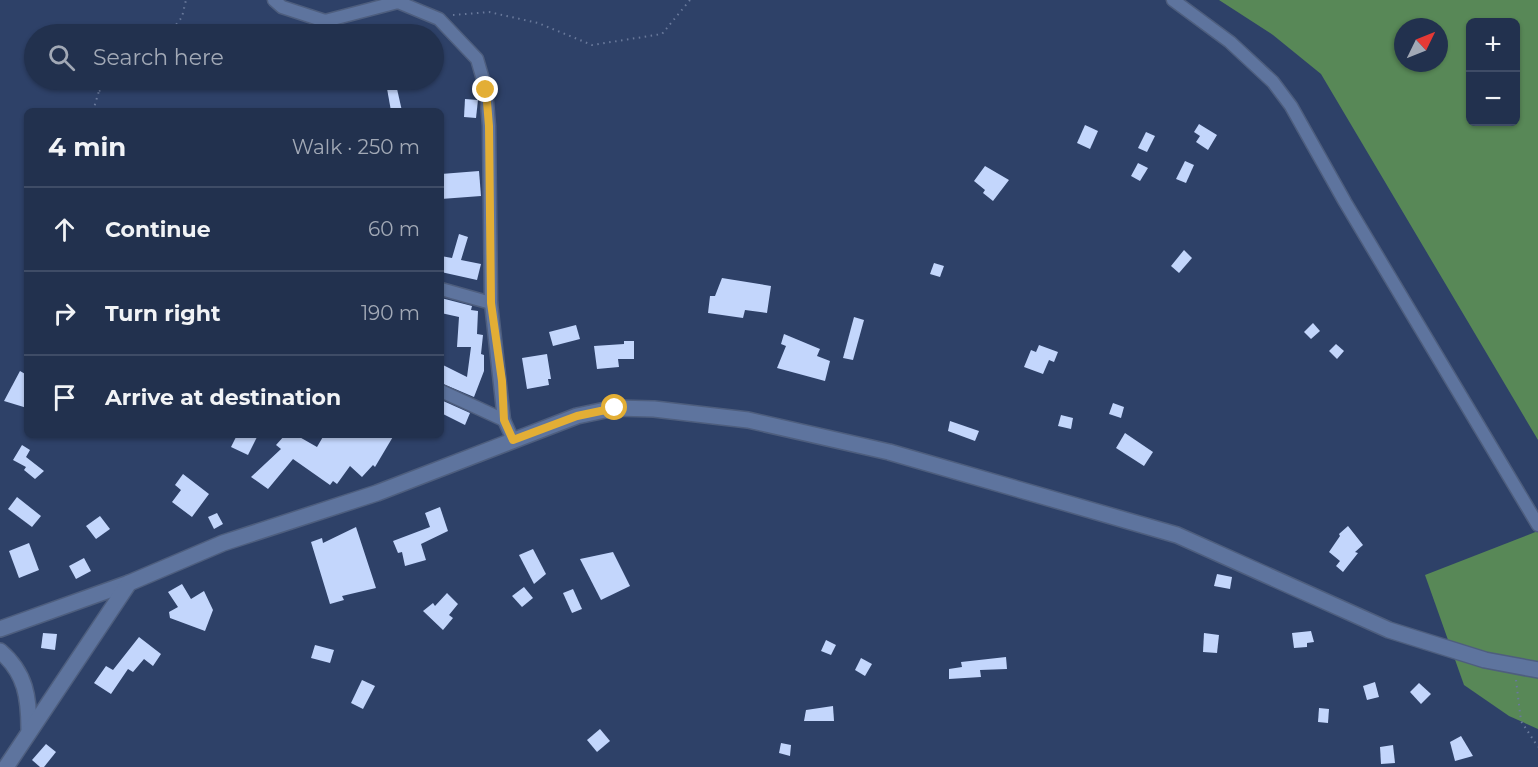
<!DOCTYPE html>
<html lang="en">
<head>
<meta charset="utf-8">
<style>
	:root { --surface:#22314e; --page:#2e3d58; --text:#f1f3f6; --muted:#a2a9b6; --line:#3f4c66 }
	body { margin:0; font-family:Montserrat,sans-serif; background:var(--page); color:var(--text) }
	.controls { position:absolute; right:18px; top:18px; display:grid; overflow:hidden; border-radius:9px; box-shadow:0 2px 4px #0004 }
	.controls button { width:54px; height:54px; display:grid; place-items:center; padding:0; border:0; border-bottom:2px solid var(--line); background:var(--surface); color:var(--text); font:30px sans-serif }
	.compass { position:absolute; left:1394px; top:18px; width:54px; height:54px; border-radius:50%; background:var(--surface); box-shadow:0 2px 4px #0004; rotate:47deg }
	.stop { position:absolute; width:18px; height:18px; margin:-14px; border:4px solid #e3ae35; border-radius:50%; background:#fff }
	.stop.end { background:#e3ae35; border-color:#fff; box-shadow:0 2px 6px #0008 }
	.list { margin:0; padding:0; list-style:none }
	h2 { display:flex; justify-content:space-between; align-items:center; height:78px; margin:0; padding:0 24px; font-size:26px }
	h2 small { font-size:20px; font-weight:400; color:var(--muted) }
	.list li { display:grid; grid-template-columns:39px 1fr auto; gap:18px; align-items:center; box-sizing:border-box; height:84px; padding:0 24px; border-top:2px solid var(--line) }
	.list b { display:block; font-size:22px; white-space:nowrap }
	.list em { font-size:20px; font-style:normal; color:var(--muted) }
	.icon { flex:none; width:33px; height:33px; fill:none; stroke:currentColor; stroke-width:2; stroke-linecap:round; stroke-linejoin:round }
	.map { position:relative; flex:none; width:1538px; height:767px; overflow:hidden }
	.search { position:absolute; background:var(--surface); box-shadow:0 2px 4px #0004; left:24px; top:24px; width:420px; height:66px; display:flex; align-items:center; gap:15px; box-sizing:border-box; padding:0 21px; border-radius:33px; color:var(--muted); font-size:22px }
	.panel { position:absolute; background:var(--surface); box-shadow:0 2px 4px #0004; left:24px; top:108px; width:420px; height:330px; border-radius:9px }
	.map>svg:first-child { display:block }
	.forest { fill:#588857; fill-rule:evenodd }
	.building { fill:#c3d6fc }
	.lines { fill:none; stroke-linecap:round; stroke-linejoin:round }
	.minor-casing { stroke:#4e5e7e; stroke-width:15 }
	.tertiary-casing { stroke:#4e5e7e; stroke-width:18 }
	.secondary-casing { stroke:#4e5e7e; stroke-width:18 }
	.path { stroke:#69799b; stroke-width:2; stroke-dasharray:1.5 4.5; stroke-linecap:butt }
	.minor { stroke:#5e749e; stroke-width:12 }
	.tertiary { stroke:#5e749e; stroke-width:15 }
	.secondary { stroke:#5e749e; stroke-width:15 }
	.route { stroke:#e3ae35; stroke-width:8 }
</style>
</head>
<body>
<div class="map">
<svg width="1538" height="767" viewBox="0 0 1538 767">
	<rect width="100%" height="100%" fill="#2e4168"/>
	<g class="forest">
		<path d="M1219,0H1538V440L1321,74L1273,35ZM1470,22H1516V122H1470ZM1403,27H1439V63H1403Z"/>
		<polygon points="1538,531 1538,729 1509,716 1464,685 1425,575"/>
	</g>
	<g class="building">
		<polygon points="139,24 140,34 101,34 100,26"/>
		<polygon points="389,80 395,80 402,111 391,111 386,83"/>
		<polygon points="465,99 478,100 476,118 464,117"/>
		<polygon points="1199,124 1217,135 1208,150 1196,142 1200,136 1194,132"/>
		<polygon points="1085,125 1098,131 1090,149 1077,143"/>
		<polygon points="1146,132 1155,136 1147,152 1138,148"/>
		<polygon points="1185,161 1194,165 1186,183 1176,179"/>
		<polygon points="1138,163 1148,168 1140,181 1131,176"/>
		<polygon points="985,166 1009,180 993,201 983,193 985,190 974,181"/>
		<polygon points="479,171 481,196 441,199 441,174"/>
		<polygon points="459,234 468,237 461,260 481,264 477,280 441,272 441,256 452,258"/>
		<polygon points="1184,250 1192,258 1179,273 1171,266"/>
		<polygon points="934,263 944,266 940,277 930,274"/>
		<polygon points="722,278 771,286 767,313 745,310 743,318 708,313 710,296 715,296"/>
		<polygon points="441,298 472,306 471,310 478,311 477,334 483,335 481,354 484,355 484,371 474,397 441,383 441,364 467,377 471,347 457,347 459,317 441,313"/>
		<polygon points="854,317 864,320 853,360 843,358"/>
		<polygon points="1313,323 1320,331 1311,339 1304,332"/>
		<polygon points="576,325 580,339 553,346 549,332"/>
		<polygon points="784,334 820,349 817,356 830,361 825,381 777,368 786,346 781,344"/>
		<polygon points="624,341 634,341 634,359 618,359 619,367 597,369 594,346 624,344"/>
		<polygon points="1336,344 1344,351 1337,359 1329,351"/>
		<polygon points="1039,345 1058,352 1054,362 1049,360 1043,374 1024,367 1031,350 1036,352"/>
		<polygon points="547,354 551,379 548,379 549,385 527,389 522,358"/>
		<polygon points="20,371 27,375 27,408 4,401"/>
		<polygon points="441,400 470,413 465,425 441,413"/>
		<polygon points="1113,403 1124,407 1121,418 1109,414"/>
		<polygon points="1061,415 1073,418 1071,429 1058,426"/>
		<polygon points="950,421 979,431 975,441 948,431"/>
		<polygon points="1125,433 1153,452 1144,466 1116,448"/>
		<polygon points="237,435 258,435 248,455 231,447"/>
		<polygon points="285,435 296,435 317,447 324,435 394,435 375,467 373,465 362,477 350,466 337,484 333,481 330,485 293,459 268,489 251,477 281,449 276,445"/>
		<polygon points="22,445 30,450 26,457 44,471 35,479 24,470 26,467 13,460"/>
		<polygon points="183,474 209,494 192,517 172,502 181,490 175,485"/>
		<polygon points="17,497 41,516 32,527 8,509"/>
		<polygon points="440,507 448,531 421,544 426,560 405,566 402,552 398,553 393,541 430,527 425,513"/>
		<polygon points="217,513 223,524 214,529 208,517"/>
		<polygon points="100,516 110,529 96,539 86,526"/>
		<polygon points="1348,526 1363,545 1355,552 1358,553 1343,572 1336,566 1340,561 1329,552 1340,536 1339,534"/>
		<polygon points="356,527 376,588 342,596 344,600 330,604 311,542 322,538 323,543"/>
		<polygon points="29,543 39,570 19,578 9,551"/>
		<polygon points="533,549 546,574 534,584 519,555"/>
		<polygon points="613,552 630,586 601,600 580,559"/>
		<polygon points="84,558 91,571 76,579 69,566"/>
		<polygon points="1217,574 1232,577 1230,589 1214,586"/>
		<polygon points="182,584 191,599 204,591 213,610 205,631 170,618 169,612 178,607 168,592"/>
		<polygon points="524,587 533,598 522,607 512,596"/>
		<polygon points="573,589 582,609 572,613 563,593"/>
		<polygon points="447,593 458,604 449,615 453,618 443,630 423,611 433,603 435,606"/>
		<polygon points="1311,631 1314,642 1307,643 1307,647 1294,648 1292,633"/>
		<polygon points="43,633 57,634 55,650 41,648"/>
		<polygon points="1204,633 1219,635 1217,653 1203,652"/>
		<polygon points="139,637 161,654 153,666 144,659 133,672 128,669 111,694 94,683 106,666 113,670"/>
		<polygon points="826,640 836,645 831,655 821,651"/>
		<polygon points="315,645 334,650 330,663 311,658"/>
		<polygon points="1006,657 1007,669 980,670 981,677 949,679 949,669 962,667 961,662"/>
		<polygon points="861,658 872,664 865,676 855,670"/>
		<polygon points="362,680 375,686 363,709 351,703"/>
		<polygon points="1375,682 1379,697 1367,700 1363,686"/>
		<polygon points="1419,683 1431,694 1421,704 1410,692"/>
		<polygon points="833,706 834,721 804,721 806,710"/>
		<polygon points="1319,708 1329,709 1328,723 1318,722"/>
		<polygon points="600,729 610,741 597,752 587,740"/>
		<polygon points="1461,736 1473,756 1455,761 1450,742"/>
		<polygon points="781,743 791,745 790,756 779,753"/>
		<polygon points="46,744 56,752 44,767 40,767 32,760"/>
		<polygon points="1393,745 1395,763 1381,764 1380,747"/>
	</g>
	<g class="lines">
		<g class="minor-casing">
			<g id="minor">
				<polyline points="274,0 282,7 325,21 398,2 439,19 477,59 486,90 489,126 491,303 504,420 513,440"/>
				<polyline points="1173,0 1230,42 1273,82 1291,106 1345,202 1538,525"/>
				<polyline points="441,289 491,303"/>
				<polyline points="441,391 504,420"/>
			</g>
		</g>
		<g class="tertiary-casing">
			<g id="tertiary">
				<polyline points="0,629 129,583"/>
				<path d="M0,651C26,673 29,698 29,730"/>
			</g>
		</g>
		<g class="secondary-casing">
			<polyline id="secondary" points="6,767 129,583 223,543 377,493 577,416 615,408 654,409 748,420 889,452 1177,535 1389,630 1485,660 1538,670"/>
		</g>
		<g class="path">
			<polyline points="453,15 489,12 538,23 592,45 662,34 690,0"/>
			<polyline points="169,34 182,17 186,0"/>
			<polyline points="99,91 122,80"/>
			<polyline points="93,111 99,91 97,80"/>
			<polyline points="1516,680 1521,721 1538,747"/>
		</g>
		<use href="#minor" class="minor"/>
		<use href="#tertiary" class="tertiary"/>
		<use href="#secondary" class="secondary"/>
	</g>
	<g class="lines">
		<polyline class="route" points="486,90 489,126 491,303 502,381 504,420 513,440 577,416 615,408"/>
	</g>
</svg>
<div class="controls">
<button>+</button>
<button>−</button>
</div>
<svg class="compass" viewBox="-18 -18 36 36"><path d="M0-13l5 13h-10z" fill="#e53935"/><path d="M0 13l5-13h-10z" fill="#a2a9b6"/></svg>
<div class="stop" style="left:615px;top:408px"></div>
<div class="stop end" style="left:486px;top:90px"></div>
<div class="search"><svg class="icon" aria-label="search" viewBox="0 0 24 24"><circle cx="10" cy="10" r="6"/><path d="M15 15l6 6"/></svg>Search here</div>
<section class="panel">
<h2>4 min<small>Walk · 250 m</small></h2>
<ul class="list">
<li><svg class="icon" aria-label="ahead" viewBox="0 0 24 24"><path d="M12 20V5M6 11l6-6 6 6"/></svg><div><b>Continue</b></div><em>60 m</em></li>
<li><svg class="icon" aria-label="right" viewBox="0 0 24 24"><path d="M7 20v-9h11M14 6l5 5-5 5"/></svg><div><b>Turn right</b></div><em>190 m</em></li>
<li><svg class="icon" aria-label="arrive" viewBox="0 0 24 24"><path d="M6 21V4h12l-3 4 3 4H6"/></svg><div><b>Arrive at destination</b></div></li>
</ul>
</section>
</div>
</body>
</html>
